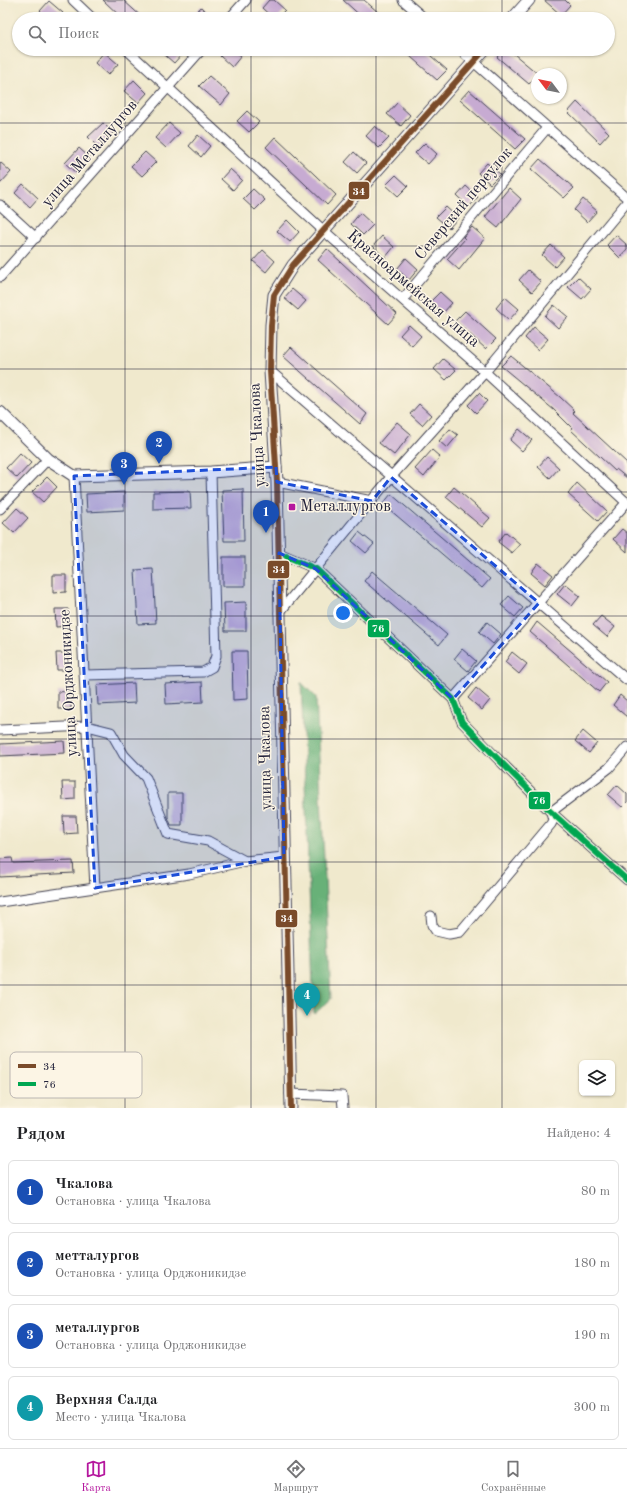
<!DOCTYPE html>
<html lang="ru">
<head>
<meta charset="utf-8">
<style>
	:root { --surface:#fff; --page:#f6f6f6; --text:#202124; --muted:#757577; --line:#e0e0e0; --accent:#b5179e }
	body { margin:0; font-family:"Old Standard TT",serif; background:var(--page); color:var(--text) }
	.controls { position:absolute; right:12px; bottom:12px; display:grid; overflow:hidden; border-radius:6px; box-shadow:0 1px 3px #0004 }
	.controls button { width:36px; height:36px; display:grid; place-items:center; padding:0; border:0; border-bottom:1px solid var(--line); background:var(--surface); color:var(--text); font:20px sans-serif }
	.compass { position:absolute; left:531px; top:68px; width:36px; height:36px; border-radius:50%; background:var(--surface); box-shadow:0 1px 3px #0004; rotate:302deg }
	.you { position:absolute; left:343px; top:613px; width:14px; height:14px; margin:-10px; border:3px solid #fff; border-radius:50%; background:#1a73e8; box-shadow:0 0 0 6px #1a73e833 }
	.badge { display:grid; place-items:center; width:26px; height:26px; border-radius:50%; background:var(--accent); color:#fff; font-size:13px; font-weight:700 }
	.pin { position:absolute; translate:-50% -33px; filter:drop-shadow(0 1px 2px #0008) }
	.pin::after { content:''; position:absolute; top:21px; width:14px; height:12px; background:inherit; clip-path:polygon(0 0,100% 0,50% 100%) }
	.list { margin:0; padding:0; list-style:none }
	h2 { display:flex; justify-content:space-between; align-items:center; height:52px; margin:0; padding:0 16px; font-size:17px }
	h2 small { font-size:13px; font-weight:400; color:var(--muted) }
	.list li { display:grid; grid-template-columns:26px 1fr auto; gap:12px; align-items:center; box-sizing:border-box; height:64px; margin:0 8px 8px; padding:0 8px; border:1px solid var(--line); border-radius:6px }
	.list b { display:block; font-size:15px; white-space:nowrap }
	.list p { margin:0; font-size:13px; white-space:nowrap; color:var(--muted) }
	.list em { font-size:13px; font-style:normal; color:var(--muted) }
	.icon { flex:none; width:22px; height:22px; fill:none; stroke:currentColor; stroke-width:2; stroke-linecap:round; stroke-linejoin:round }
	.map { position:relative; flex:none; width:627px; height:1108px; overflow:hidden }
	.search { position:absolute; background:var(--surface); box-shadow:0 1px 3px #0004; left:12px; right:12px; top:12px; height:44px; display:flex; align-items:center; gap:10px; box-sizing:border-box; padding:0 14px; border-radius:22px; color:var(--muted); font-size:15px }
	.sheet { height:340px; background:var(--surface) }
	nav { display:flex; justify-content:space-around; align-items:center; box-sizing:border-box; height:56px; border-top:1px solid var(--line); background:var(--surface); font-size:11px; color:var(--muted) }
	nav a { display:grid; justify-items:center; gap:2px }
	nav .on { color:var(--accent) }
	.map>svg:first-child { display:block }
	.forest { fill:#68b178; stroke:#456a5a }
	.building { fill:#c7abd2 }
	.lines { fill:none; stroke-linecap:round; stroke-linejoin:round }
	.minor-casing { stroke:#414051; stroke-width:11 }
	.major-casing { stroke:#414051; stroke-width:13 }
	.minor { stroke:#fff; stroke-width:9 }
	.major { stroke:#fff; stroke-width:11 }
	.bus-1-casing { stroke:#fcf5e5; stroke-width:9 }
	.bus-2-casing { stroke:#fcf5e5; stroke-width:9 }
	.bus-1 { stroke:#7a4b2a; stroke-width:6 }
	.bus-2 { stroke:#00a651; stroke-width:6 }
	.marked { fill:#1d4ed8; fill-opacity:0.2; stroke:#1d4ed8; stroke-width:3; stroke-dasharray:8 5; stroke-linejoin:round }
	.grid { fill:none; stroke:#22223b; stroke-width:1; stroke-opacity:0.55 }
	.poi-dot { fill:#b5179e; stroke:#fcf5e5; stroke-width:1.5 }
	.labels { text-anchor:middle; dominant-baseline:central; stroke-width:3; stroke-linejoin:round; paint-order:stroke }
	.street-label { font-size:16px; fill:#22223b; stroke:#fcf5e5 }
	.poi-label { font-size:16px; fill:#22223b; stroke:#fcf5e5; text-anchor:start }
	.key { fill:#fcf5e5; stroke:#bbb6b2; stroke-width:1 }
	.key-label { font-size:11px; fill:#22223b }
	.line-badge { stroke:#fcf5e5; stroke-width:1.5 }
	.badge-label { font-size:11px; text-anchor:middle; font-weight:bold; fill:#fff }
</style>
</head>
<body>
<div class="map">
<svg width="627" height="1108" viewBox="0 0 627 1108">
	<rect width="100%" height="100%" fill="#fcf5e5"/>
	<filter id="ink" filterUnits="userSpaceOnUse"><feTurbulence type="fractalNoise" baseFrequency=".025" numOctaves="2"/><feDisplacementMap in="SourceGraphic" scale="8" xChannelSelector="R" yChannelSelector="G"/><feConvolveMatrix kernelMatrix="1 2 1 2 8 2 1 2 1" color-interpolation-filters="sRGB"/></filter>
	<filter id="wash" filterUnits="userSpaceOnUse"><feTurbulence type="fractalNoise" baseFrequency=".012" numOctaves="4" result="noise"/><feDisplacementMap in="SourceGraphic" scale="16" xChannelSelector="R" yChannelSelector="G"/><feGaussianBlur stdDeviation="0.9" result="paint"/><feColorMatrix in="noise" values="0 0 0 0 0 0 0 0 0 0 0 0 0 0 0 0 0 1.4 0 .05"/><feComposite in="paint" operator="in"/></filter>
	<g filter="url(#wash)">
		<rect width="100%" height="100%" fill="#f0e9cd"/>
		<polygon class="forest" points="301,682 316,697 331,999 314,1014"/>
		<g id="blocks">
			<g class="building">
				<polygon points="103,0 123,0 144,19 123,19"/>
				<polygon points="269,0 274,0 285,10 276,19 274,19 262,8"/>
				<polygon points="343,0 364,0 386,19 364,19"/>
				<polygon points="544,0 565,0 570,5 561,15"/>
				<polygon points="49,1 63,13 57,19 49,19 40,11"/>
				<polygon points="201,7 214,19 190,19"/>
				<polygon points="158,49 179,49 183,53 174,63"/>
				<polygon points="226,49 233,49 241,56 232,67 220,56"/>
				<polygon points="402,49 423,49 447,70 437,80"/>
				<polygon points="505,49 508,49 538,74 529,84 497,57"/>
				<polygon points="104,52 118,64 108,75 95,63"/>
				<polygon points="209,76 230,94 221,105 199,86"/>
				<polygon points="134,80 147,93 138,103 124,91"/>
				<polygon points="469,90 525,139 515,149 460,100"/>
				<polygon points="577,102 609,133 600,143 568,112"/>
				<polygon points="397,103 410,115 401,126 387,114"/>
				<polygon points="247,111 259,122 249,132 237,121"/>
				<polygon points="103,123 113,133 99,148 88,137"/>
				<polygon points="169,123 180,133 166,148 155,138"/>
				<polygon points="375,126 389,138 379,148 366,136"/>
				<polygon points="198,135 210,146 201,157 189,146"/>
				<polygon points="275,137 336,195 327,205 266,147"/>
				<polygon points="425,143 437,154 428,164 415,153"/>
				<polygon points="79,148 90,158 76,173 65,163"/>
				<polygon points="145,152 156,162 142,176 131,166"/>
				<polygon points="354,152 366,163 357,173 345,162"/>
				<polygon points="540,159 574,188 564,198 531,169"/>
				<polygon points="0,162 11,172 0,184"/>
				<polygon points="487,163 500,174 490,184 478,173"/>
				<polygon points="230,169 242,180 233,190 221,179"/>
				<polygon points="396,175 408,186 398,196 386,185"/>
				<polygon points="23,184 38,198 30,207 15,193"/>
				<polygon points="466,186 478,197 469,207 457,196"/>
				<polygon points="509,188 521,199 498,228 485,217"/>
				<polygon points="253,189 265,200 255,210 243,199"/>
				<polygon points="583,199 597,211 587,222 574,210"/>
				<polygon points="446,207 458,218 449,228 436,217"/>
				<polygon points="360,213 373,225 363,235 351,224"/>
				<polygon points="287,220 299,232 290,242 277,231"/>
				<polygon points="472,227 485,238 459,270 447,259 465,239 463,237"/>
				<polygon points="616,235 627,245 627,250 620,258 607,245"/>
				<polygon points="382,236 394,247 385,258 373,246"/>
				<polygon points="551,245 564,257 555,267 542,255"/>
				<polygon points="327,249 397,314 388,324 318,260"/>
				<polygon points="263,250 275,261 266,272 253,261"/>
				<polygon points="406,258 418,269 409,280 397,269"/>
				<polygon points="528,270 541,282 532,292 519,280"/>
				<polygon points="578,277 591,289 582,299 568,287"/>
				<polygon points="292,289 306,301 298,310 284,298"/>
				<polygon points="440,292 452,303 443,313 430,302"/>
				<polygon points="505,297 519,309 509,320 496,308"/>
				<polygon points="554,305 568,317 558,328 545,316"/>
				<polygon points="465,311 496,339 486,349 455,321"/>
				<polygon points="409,325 421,336 412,346 400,335"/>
				<polygon points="534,327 548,339 538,350 525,338"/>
				<polygon points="291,347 367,414 360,424 283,356"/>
				<polygon points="511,356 560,397 575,411 573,413 627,463 627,478 616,469 615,471 571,430 572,428 554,410 501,366"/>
				<polygon points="443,359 456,370 446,380 434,369"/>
				<polygon points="479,393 487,401 476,413 468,405"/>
				<polygon points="419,404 431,415 422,425 410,414"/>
				<polygon points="397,422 411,434 394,455 379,443"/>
				<polygon points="450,429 458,435 447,448 439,441"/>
				<polygon points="519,429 532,440 522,451 510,440"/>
				<polygon points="432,450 440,457 424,477 415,469"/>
				<polygon points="20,453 31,463 17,478 6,468"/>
				<polygon points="547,457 559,468 550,478 538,467"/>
				<polygon points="47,477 57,487 43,502 32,492"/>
				<polygon points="577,483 607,511 598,521 568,494"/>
				<polygon points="454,487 490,518 482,527 446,497"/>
				<polygon points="243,489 244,541 224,541 222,490"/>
				<polygon points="190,491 191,508 153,509 153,492"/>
				<polygon points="124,492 124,510 87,512 86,494"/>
				<polygon points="391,494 490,579 482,588 383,504"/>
				<polygon points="17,508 28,518 14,533 3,523"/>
				<polygon points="622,529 627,533 627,552 613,539"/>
				<polygon points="359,532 374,544 366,553 352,541"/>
				<polygon points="506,532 520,544 512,553 498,542"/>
				<rect x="223" y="557" width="22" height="29"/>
				<polygon points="538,563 553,575 545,585 531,573"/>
				<polygon points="153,569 156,623 138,624 135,570"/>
				<polygon points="372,571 447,635 439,645 364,581"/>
				<polygon points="53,575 66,575 66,592 53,593"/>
				<polygon points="565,584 580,596 572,606 557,594"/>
				<polygon points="509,596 523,608 515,617 501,605"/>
				<polygon points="246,602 246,631 225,631 224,603"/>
				<polygon points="55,609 68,609 69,626 56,627"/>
				<polygon points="601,616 615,627 607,637 593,625"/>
				<polygon points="487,622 501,634 493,644 479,632"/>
				<polygon points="537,622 607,682 599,692 530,632"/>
				<polygon points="462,649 476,661 468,671 454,659"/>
				<polygon points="232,651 247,651 248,699 233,700"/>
				<polygon points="512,652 527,664 519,674 505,662"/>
				<polygon points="56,653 69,653 70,670 57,670"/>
				<polygon points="202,682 203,702 166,704 165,684"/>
				<polygon points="134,683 135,703 98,705 97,685"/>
				<polygon points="476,688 490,700 482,710 468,698"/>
				<polygon points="71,691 71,709 58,709 58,692"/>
				<polygon points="620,695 627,701 627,717 613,705"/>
				<polygon points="583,731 597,743 589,753 575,741"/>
				<polygon points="64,741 65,753 0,756 0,744"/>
				<polygon points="62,782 75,782 75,799 63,800"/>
				<polygon points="617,785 627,794 627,802 622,807 608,795"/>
				<polygon points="168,793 182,793 182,825 171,825 168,817"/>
				<polygon points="63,816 76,816 77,833 64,834"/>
				<polygon points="12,858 13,863 73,861 74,873 0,877 0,859"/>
			</g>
		</g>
	</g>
	<g filter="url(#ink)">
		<use href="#blocks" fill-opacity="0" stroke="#414051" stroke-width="1"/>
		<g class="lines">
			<g class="minor-casing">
				<g id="minor">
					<polyline points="73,0 93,19"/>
					<polyline points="403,0 425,19"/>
					<polyline points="229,19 246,0"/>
					<polyline points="126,49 324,231 485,372 627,503"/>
					<polyline points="459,49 627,198"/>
					<polyline points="0,205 36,238"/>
					<polyline points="0,277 202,49"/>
					<polyline points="403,299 547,128"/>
					<polyline points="270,371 627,680"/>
					<polyline points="74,476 95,888"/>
					<polyline points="277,482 372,501"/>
					<polyline points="0,509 48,459"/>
					<polyline points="279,553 316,569 453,699 462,722 493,754 551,812 627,880"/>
					<polyline points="279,613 391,477 485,372 627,202"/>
					<polyline points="85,675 203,672 212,667 216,656 211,472"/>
					<polyline points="453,699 627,502"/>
					<polyline points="0,730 87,726 111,732 124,755 146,778 168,834 208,841 245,861"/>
					<polyline points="0,902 189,874 245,861 284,857"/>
					<polyline points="431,916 432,925 436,931 449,934 460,932 551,824 553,820 551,812 609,768 627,747"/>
					<polyline points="290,1094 342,1096 343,1108"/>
				</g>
			</g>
			<g class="major-casing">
				<g id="major">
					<polyline points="512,19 529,0"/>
					<polyline points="0,412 48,459 74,476 211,472 276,467"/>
					<polyline points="291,1108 277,482 270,371 271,325 274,295 293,265 485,49"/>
				</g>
			</g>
			<use href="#minor" class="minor"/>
			<use href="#major" class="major"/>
			<g class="bus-1-casing">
				<polyline id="bus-1" points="291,1108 277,482 270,371 271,325 274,295 293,265 485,49"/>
			</g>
			<g class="bus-2-casing">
				<polyline id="bus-2" points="286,556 316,569 453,699 462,722 493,754 551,812 627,880"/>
			</g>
			<use href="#bus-1" class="bus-1"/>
			<use href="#bus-2" class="bus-2"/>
		</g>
	</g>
	<path class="marked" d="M276,467L277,482L372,501L391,477L539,603L453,699L316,569L279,553L284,857L95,888L74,476Z"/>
	<path class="grid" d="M125,0V19M251,0V19M376,0V19M502,0V19M125,49V1108M251,49V1108M376,49V1108M502,49V1108M0,123H627M0,246H627M0,369H627M0,492H627M0,616H627M0,739H627M0,862H627M0,985H627"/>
	<rect class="poi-dot" x="288" y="503" width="8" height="8" rx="2"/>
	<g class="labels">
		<g class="street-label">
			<text transform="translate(90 154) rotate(-49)">улица Металлургов</text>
			<text transform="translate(464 204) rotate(-50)">Северский переулок</text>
			<text transform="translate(413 289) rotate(41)">Красноармейская улица</text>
			<text transform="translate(258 435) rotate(-93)">улица Чкалова</text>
			<text transform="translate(69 683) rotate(-93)">улица Орджоникидзе</text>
			<text transform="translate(266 758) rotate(-91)">улица Чкалова</text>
		</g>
		<g class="poi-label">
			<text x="300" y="507">Металлургов</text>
		</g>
	</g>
	<rect x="10" y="1052" width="132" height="46" rx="6" class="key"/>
	<rect x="18" y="1064" width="18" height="4" fill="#7a4b2a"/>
	<rect x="18" y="1082" width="18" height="4" fill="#00a651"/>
	<g class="key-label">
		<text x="43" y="1070">34</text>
		<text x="43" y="1088">76</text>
	</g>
	<g class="line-badge">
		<rect x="348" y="181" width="22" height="19" rx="4" fill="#7a4b2a"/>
		<rect x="267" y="560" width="23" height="19" rx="4" fill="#7a4b2a"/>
		<rect x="367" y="619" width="23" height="19" rx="4" fill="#00a651"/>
		<rect x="528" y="791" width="23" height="19" rx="4" fill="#00a651"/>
		<rect x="275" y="909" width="23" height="19" rx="4" fill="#7a4b2a"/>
	</g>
	<g class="badge-label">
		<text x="359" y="195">34</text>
		<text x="279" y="573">34</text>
		<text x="378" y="632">76</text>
		<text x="539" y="804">76</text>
		<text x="287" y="922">34</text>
	</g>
</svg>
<div class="controls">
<button><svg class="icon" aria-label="layers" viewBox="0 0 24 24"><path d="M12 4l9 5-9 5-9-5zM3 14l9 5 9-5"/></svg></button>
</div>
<svg class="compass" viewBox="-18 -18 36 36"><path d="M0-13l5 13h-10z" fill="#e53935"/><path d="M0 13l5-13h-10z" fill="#757577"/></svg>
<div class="you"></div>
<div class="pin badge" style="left:266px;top:533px;background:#1a4fb4">1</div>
<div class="pin badge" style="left:159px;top:464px;background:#1a4fb4">2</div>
<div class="pin badge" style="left:124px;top:485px;background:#1a4fb4">3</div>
<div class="pin badge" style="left:307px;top:1016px;background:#0f9aa8">4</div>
<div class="search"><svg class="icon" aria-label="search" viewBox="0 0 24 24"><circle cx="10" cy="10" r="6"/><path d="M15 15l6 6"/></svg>Поиск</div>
</div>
<section class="sheet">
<h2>Рядом<small>Найдено: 4</small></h2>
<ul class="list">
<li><span class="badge" style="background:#1a4fb4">1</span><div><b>Чкалова</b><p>Остановка · улица Чкалова</p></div><em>80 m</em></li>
<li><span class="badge" style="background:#1a4fb4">2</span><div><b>метталургов</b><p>Остановка · улица Орджоникидзе</p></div><em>180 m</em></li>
<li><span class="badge" style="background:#1a4fb4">3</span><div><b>металлургов</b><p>Остановка · улица Орджоникидзе</p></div><em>190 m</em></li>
<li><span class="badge" style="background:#0f9aa8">4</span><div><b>Верхняя Салда</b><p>Место · улица Чкалова</p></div><em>300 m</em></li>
</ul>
</section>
<nav>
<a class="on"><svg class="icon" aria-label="map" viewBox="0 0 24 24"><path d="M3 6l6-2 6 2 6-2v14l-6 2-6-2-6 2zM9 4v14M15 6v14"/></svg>Карта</a>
<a><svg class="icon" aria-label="directions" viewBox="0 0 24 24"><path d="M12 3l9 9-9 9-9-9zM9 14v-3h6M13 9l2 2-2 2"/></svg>Маршрут</a>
<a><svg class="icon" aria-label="saved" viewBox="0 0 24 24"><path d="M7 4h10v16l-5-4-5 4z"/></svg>Сохранённые</a>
</nav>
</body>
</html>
